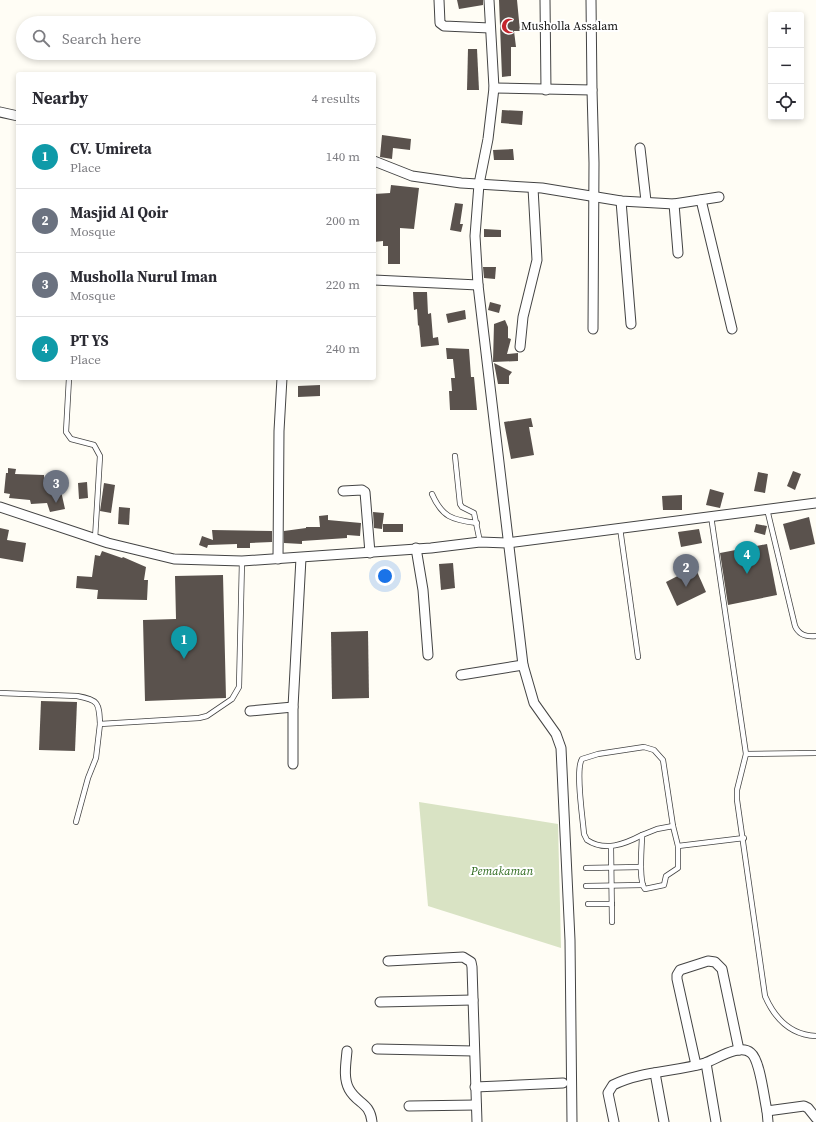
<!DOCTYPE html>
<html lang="en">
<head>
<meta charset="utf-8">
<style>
	:root { --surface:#fff; --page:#f7f7f7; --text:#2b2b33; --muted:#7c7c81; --line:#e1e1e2; --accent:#ea580c }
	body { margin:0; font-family:"Source Serif 4",serif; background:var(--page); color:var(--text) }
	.controls { position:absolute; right:12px; top:12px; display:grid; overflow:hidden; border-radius:4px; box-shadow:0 2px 6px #0003 }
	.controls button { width:36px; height:36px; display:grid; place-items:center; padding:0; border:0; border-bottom:1px solid var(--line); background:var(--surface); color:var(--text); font:20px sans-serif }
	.you { position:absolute; left:385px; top:576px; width:14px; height:14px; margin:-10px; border:3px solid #fff; border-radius:50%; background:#1a73e8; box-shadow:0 0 0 6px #1a73e833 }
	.badge { display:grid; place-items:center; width:26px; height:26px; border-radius:50%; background:var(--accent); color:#fff; font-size:13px; font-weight:700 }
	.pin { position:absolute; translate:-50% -33px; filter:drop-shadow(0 1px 2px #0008) }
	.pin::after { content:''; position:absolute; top:21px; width:14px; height:12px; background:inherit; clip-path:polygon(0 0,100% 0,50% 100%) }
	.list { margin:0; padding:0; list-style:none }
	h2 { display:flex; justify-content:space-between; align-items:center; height:52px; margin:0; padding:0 16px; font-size:17px }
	h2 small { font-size:13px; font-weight:400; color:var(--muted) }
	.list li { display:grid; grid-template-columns:26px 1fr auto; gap:12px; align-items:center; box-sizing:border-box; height:64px; padding:0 16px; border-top:1px solid var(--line) }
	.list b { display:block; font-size:15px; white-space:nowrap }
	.list p { margin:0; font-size:13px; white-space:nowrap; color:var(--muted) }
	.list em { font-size:13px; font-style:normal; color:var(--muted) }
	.icon { flex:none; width:22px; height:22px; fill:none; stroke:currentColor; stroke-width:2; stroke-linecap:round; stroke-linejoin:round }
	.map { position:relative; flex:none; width:816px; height:1122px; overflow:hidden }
	.search { position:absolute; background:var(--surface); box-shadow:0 2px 6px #0003; left:16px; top:16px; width:360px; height:44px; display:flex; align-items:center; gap:10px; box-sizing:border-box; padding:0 14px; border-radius:22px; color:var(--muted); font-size:15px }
	.panel { position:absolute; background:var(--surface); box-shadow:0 2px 6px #0003; left:16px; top:72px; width:360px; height:308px; border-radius:4px }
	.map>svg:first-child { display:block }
	.cemetery { fill:#d9e3c4 }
	.building { fill:#5a524d }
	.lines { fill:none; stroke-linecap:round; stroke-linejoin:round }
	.service-casing { stroke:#444; stroke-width:6 }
	.minor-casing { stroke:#444; stroke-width:11 }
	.service { stroke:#fff; stroke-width:4.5 }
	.minor { stroke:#fff; stroke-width:9 }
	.labels { text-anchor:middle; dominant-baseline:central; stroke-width:4; stroke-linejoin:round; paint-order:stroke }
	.poi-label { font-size:12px; fill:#111; stroke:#fff; text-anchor:start }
	.park-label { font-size:12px; font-style:italic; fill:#2f6b1f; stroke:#fff }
</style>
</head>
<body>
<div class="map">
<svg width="816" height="1122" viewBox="0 0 816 1122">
	<rect width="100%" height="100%" fill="#fffdf5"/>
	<polygon class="cemetery" points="419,802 558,824 561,948 428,906"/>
	<g class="building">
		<polygon points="457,0 483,0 483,5 459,9"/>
		<polygon points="499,0 517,0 520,31 514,31 516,47 511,47 511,76 502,77"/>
		<polygon points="468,49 477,49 479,90 467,90"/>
		<polygon points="502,110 523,111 522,125 501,123"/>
		<polygon points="382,135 411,139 410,150 393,148 392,159 380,157"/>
		<polygon points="513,149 514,160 494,160 493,150"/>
		<polygon points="391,185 419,188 414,229 400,228 400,264 388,264 388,246 383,246 383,241 374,242 374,194 390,193"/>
		<polygon points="455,203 463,204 460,224 463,224 461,232 450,230"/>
		<polygon points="484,229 501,230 501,237 484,237"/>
		<polygon points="483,267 496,267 495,279 484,278"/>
		<polygon points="413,292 427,292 428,314 431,313 433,338 438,337 439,345 421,347 419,325 418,326 417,309 414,310"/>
		<polygon points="490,302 501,305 499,313 488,310"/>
		<polygon points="465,310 466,319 448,323 446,314"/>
		<polygon points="505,320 508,327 508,338 511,339 507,354 518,353 518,361 493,362 494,324"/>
		<polygon points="446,348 469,349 471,377 474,377 477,410 450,410 449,391 452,391 451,378 455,378 453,359 447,359"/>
		<polygon points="494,363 512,372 509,376 509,384 498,384"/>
		<polygon points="320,385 320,396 298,397 298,386"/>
		<polygon points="531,418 533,427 529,427 534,455 511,459 504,422"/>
		<polygon points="8,468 16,469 15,474 44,475 44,483 59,482 65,509 50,512 47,503 31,504 30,500 9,498 10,494 4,493 6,473 8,473"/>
		<polygon points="793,471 801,474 795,490 787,486"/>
		<polygon points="758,472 768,474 765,493 754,491"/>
		<polygon points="87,482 88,498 79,499 78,483"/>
		<polygon points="104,483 115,485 111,513 100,511"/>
		<polygon points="710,489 724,493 720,508 706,505"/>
		<polygon points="682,495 682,510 663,510 662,496"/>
		<polygon points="119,507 130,508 129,525 118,524"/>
		<polygon points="373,512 384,513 382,529 374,528"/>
		<polygon points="328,515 328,520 361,523 360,536 347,535 347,538 302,541 302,544 284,543 284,531 306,528 306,527 320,527 319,516"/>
		<polygon points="809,517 815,544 790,550 783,524"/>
		<rect x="383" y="524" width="20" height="8"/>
		<polygon points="756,524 767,526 765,535 754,532"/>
		<polygon points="0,528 9,530 7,540 26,543 23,562 0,558"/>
		<polygon points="699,529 702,543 681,547 678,532"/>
		<polygon points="212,530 272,531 272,542 250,543 250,548 237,548 237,544 208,545 207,548 199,545 202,536 213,540"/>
		<polygon points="767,544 777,595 728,605 720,553"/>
		<polygon points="102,551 122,558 123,557 146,567 144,580 148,580 147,600 97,599 98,590 76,588 77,576 92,577 95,555 100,556"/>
		<polygon points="453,563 455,588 441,590 439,564"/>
		<polygon points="695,567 706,592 677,606 666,582"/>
		<polygon points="223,575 226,698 145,701 143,620 176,619 175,576"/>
		<polygon points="368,631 369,698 332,699 331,632"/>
		<polygon points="41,701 77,702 75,751 39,750"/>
	</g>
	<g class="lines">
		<g class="service-casing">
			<g id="service">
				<polyline points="69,378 66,432 71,439 94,445 100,456 95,539"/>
				<polyline points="455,456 460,504 462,507 474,513 480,542"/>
				<path d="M432,494C442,517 452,520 477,523"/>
				<path d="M767,509L795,626C799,635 806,637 816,636"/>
				<path d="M711,516L746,754L737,790V800L765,996C775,1019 790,1035 816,1036"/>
				<polyline points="620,528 638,657"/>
				<path d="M0,693L77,696C99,700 99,703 100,724L199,718L207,716L232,699L239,687L242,561"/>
				<polyline points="746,754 816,753"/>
				<polyline points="76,822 88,778 96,758 100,724"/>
				<path d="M673,826L678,846V868L666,876L664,885L645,889C638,881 642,847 642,835L657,829Z"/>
				<path d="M642,835C625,844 605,852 587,840L584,834C583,820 575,769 582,759L598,754L644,747L654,750L663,760L673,826"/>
				<polyline points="678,846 744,838"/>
				<polyline points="611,847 612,922"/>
				<polyline points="586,868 641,867"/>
				<polyline points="586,886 643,885"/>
				<polyline points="588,904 612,904"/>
			</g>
		</g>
		<g class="minor-casing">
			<g id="minor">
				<polyline points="439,0 440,23 444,26 490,28"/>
				<polyline points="489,0 494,88 488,139 479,184 475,236 478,285 523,665 534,703 556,734 561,748 570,940 572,1122"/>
				<polyline points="545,0 546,90"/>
				<polyline points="494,88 592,90 591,0"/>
				<polyline points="592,90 594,163 593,329"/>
				<polyline points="0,112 18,116"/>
				<polyline points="640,148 646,201"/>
				<polyline points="374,161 412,176 461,183 542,188 621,201 674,204 719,197"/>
				<polyline points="701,200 732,329"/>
				<polyline points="621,201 631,324"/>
				<polyline points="674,204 678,253"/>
				<polyline points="374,280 478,285"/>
				<polyline points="520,347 523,317 537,260 533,188"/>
				<polyline points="343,491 362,490 365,492 370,553"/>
				<polyline points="0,507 108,543 174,559 242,561 431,548 480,542 507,543 816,503"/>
				<polyline points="416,548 423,590 428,655"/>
				<polyline points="278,559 279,431 282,378"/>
				<polyline points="461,675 523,665"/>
				<polyline points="250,711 293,707"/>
				<polyline points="293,764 293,707 301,558"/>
				<polyline points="388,961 463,957 471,962 472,967 477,1122"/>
				<polyline points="380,1002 473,1000"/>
				<polyline points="377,1049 474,1051"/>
				<path d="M347,1051C346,1063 343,1078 349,1089C357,1104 370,1102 372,1122"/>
				<polyline points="706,1063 716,1122"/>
				<polyline points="696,1065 677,979 677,975 680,970 708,961 715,962 722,969 739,1050"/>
				<polyline points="655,1073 664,1122"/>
				<polyline points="475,1087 563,1083"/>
				<polyline points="409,1106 476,1105"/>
				<polyline points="767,1111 768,1122"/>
				<path d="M614,1122L608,1093L613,1085C640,1071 676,1072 705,1063C717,1059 740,1043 751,1053C760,1060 764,1098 767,1111L804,1106L808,1108L816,1118"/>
			</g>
		</g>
		<use href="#service" class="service"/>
		<use href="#minor" class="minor"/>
	</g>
	<defs>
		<g id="mosque-bare" transform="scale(1.2)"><path d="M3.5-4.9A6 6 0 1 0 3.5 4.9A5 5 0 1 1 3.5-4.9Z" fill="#c4262e" stroke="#fff" stroke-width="2.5" paint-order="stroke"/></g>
	</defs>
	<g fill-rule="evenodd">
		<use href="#mosque-bare" x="509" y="26"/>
	</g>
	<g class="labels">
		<g class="poi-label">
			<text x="521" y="26">Musholla Assalam</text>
		</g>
		<g class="park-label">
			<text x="502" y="871">Pemakaman</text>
		</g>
	</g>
</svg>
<div class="controls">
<button>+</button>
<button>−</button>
<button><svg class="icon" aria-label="locate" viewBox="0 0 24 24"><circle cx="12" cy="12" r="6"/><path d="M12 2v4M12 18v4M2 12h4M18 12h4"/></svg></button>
</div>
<div class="you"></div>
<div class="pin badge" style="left:184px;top:659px;background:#0f9aa8">1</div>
<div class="pin badge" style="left:686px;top:587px;background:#6b7280">2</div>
<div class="pin badge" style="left:56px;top:503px;background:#6b7280">3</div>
<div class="pin badge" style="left:747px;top:574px;background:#0f9aa8">4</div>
<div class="search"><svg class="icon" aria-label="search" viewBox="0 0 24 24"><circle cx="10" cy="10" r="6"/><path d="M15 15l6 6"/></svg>Search here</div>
<section class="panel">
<h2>Nearby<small>4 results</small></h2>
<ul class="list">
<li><span class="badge" style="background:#0f9aa8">1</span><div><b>CV. Umireta</b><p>Place</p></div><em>140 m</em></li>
<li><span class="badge" style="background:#6b7280">2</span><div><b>Masjid Al Qoir</b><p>Mosque</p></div><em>200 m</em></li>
<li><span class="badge" style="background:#6b7280">3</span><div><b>Musholla Nurul Iman</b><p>Mosque</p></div><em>220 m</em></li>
<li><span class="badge" style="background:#0f9aa8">4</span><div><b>PT YS</b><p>Place</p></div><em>240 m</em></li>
</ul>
</section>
</div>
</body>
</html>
